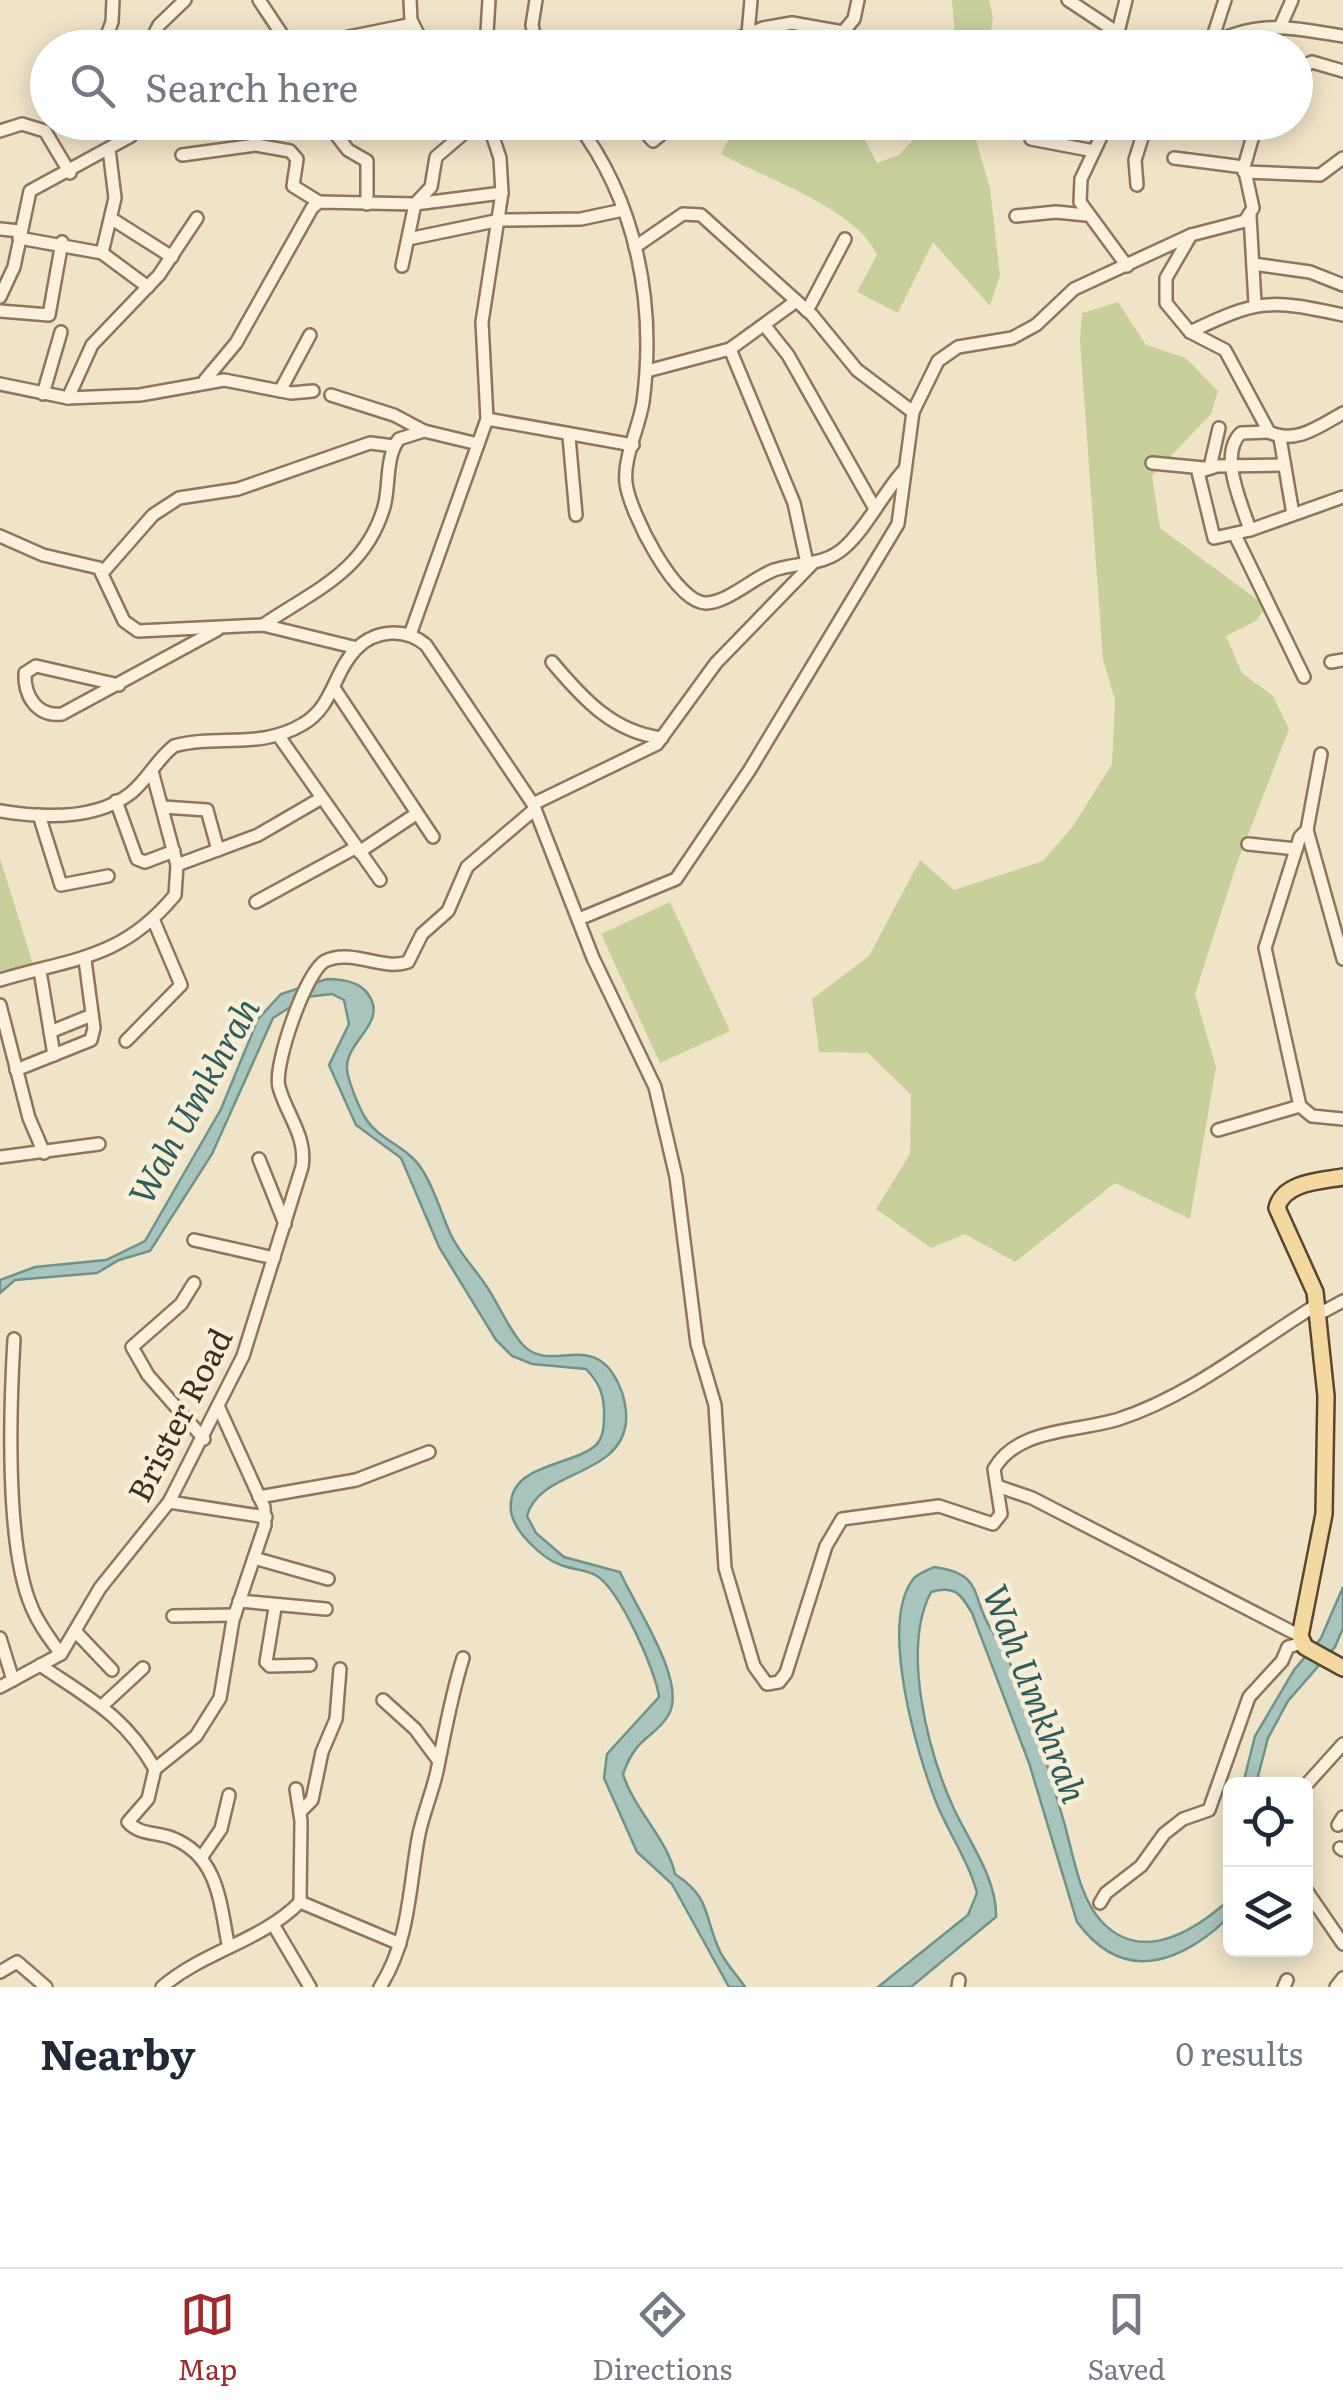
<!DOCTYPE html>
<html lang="en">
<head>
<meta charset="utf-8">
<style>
	:root { --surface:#fff; --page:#f6f6f7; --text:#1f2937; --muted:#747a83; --line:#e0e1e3; --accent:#9e2a2b }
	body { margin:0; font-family:Literata,serif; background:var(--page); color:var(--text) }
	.controls { position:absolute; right:30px; bottom:30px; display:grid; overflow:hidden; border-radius:15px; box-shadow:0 5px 25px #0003 }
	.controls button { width:90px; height:90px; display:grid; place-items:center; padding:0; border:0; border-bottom:2px solid var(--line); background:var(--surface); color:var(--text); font:50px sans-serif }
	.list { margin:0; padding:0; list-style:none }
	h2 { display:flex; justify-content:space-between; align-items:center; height:130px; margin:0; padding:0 40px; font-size:42px }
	h2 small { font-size:32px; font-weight:400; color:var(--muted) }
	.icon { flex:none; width:55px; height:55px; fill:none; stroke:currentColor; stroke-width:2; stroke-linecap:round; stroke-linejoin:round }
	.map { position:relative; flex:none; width:1343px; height:1987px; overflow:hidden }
	.search { position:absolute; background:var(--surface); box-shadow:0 5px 25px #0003; left:30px; right:30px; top:30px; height:110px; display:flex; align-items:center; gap:25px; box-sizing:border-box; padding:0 35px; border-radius:55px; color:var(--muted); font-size:38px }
	.sheet { height:280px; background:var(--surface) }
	nav { display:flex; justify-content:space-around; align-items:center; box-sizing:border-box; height:140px; border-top:2px solid var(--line); background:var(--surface); font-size:28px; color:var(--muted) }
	nav a { display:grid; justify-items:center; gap:5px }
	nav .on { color:var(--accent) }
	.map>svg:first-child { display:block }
	.green { fill:#c9cf9b }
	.water { fill:#a9c4bc; stroke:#6f938a; stroke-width:2.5 }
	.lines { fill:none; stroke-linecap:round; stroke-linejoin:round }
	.minor-casing { stroke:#8d765c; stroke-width:16 }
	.major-casing { stroke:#5b4430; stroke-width:20 }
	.minor { stroke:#faf1dc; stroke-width:11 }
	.major { stroke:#f3d9a0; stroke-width:15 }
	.labels { text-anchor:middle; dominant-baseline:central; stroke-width:9; stroke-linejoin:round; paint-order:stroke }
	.street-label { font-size:32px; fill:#3d2e20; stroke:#f7eed8 }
	.water-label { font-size:35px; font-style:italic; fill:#2f5d5a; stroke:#f7eed8 }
</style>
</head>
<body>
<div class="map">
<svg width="1343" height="1987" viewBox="0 0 1343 1987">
	<rect width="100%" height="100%" fill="#f0e4c8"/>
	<g class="green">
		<polygon points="952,0 989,0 993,17 989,47 956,47"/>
		<path d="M737,123H856L877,163L899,155L929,123H971L990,188L1000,275L990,306L933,242L898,313L857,292L877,255C856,208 766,179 721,154Z"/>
		<polygon points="1118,302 1146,345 1186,358 1218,391 1211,414 1152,476 1160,528 1266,606 1256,621 1226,636 1242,673 1273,696 1289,729 1237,863 1195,994 1216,1067 1190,1219 1115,1183 1015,1262 965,1234 931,1248 876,1209 910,1154 911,1095 868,1053 819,1052 812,999 869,956 920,860 954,890 1043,861 1073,826 1112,764 1115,700 1103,660 1080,341 1082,313"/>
		<polygon points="0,858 33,964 0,973"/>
		<polygon points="670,902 730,1031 660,1063 601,934"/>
	</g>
	<g class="water">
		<path d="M327,979C342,979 359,981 368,994C389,1023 345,1041 347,1069C348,1081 359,1108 366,1119C379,1140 407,1146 421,1168C436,1190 441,1215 452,1237C461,1255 476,1270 487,1287C499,1305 509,1330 523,1345C551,1375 594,1328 619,1385C624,1395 627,1410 626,1422C620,1478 539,1469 527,1516L536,1533L564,1557L620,1572C635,1606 687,1681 669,1714C655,1739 637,1734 623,1774C634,1810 667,1838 675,1874C710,1897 704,1914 718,1947C723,1961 737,1975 745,1987H729L672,1884L637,1852L604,1778L607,1754L659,1697C656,1671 620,1591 597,1576C586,1569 573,1570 561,1565C543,1559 513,1531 511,1511C506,1463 572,1467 596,1445C605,1436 604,1421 604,1409C603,1391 598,1382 586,1369L532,1364L512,1356L496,1340L439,1247L401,1158L356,1125L329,1065L349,1024L344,1000L332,994L306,997L273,1018L212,1154L150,1251L119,1260L97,1273L15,1280L0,1293V1280L35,1267L106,1260L145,1241L221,1109L258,1019L281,994Z"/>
		<path d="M934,1567C985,1574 970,1596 991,1629C1027,1685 1045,1759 1064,1822C1073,1853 1079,1898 1102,1922C1143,1965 1197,1929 1230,1899C1231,1919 1222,1924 1207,1936C1159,1971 1114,1972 1077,1922L1029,1763L972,1613C960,1593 955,1585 931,1592C901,1649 928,1752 954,1809C970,1843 997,1879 996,1917L911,1987H878L968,1915L977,1893C969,1862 948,1832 936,1802C917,1754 878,1622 914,1578C919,1573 928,1570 934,1567Z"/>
		<polygon points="1343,1587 1343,1628 1335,1647 1288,1701 1268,1738 1256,1784 1243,1784 1255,1736 1294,1670 1321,1638"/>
	</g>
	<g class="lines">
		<g class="minor-casing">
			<g id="minor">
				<polyline points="259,0 283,36"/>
				<polyline points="410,0 411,20 425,48"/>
				<polyline points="536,0 532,25 537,48"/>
				<polyline points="1068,0 1115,31"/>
				<polyline points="1281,25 1292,0"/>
				<polyline points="843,32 859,48"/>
				<polyline points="748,34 751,0"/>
				<polyline points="1211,43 1225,0"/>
				<polyline points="1041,45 1043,48"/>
				<polyline points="304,46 413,24"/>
				<polyline points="102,48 112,22 113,0"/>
				<polyline points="147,48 159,25 185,0"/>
				<polyline points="486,48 489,0"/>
				<polyline points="715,48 763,28 792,23 843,32 854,19 858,0"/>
				<polyline points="1114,48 1126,0"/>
				<path d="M1203,48C1257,19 1286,27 1343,36"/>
				<polyline points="1296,70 1312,62 1343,71"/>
				<polyline points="47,97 48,97"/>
				<path d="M576,122C637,202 656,304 643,402C639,428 623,458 626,483C629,511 676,605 707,603C728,602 753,578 774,570C798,562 825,566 845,547C868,526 883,493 905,469"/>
				<polyline points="636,122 653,141 676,122"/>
				<polyline points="1079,122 1102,135"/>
				<polyline points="1108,122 1081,179 1080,202 1127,266"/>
				<polyline points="0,131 22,124 45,131 70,173"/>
				<polyline points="334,132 348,150 367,161 367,204"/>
				<polyline points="585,134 597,122"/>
				<polyline points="1031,139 1094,151"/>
				<polyline points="182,155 256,145 290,151 297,159 293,186 319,202"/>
				<polyline points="1174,158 1244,167"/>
				<polyline points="1244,172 1320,175 1343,158"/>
				<polyline points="1137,185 1135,160 1147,122"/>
				<polyline points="1016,216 1056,212 1086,215"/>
				<polyline points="1250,216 1255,303"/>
				<polyline points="112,219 172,257"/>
				<polyline points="0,229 20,231"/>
				<path d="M1191,235L1166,278V303L1190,332L1225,350L1269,432C1295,445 1320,426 1343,413"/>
				<polyline points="19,238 102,253 148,287"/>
				<polyline points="408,239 500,220 581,219 623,210"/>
				<polyline points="635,247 683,214 701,215 812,315 857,370 913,412"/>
				<polyline points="102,253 115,198 109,149"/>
				<polyline points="1253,264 1310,272 1343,285"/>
				<polyline points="402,266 415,204 431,187 436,157 477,122"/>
				<polyline points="0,297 14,267 30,191 131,136"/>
				<polyline points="0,311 49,315 62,242"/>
				<polyline points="807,311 845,239"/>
				<polyline points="765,326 788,355 874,507"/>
				<path d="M1190,332C1259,299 1269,299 1343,315"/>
				<polyline points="730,349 794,503 807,563"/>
				<polyline points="647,371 730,349 795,302"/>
				<polyline points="205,380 236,343 312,208 319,202 415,204 502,193"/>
				<polyline points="0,384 68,398 140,395 224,380 291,393 313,391"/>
				<polyline points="280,391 310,335"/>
				<polyline points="43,394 61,332"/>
				<polyline points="331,395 394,415 424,431"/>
				<polyline points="68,398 92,345 159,275 197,218"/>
				<polyline points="487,419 633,445"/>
				<polyline points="569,437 576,515"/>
				<polyline points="1280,438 1293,514"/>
				<polyline points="1152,463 1204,468"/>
				<polyline points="1283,465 1217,466 1198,472 1214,538 1250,530 1343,497"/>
				<polyline points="1210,467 1219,428"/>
				<path d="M1250,530C1242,504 1218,455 1241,433L1269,432"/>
				<polyline points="1235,535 1304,677"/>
				<polyline points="0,536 43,555 99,568 124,621 138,631 263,625 357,648"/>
				<polyline points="103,572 153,515 179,498 238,489 370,443 394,446"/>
				<path d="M263,625C313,591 365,572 384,507C390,486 385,457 399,439L424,431L478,444"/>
				<polyline points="411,632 487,419 482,322 502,193 500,158 488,122"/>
				<path d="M552,662C583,699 613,732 662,738"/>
				<polyline points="1331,662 1343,660"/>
				<path d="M119,685L36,666L25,673C24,696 37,717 62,714L217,630"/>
				<polyline points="334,688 433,837"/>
				<polyline points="278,735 380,880"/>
				<polyline points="116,801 137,859 145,862 174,851"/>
				<polyline points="533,804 657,744 716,663 814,562"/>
				<polyline points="163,807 207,810 218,850"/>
				<path d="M0,811C42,818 95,821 131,793C148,779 157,759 174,746C217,734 260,750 303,724C333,707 334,671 356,649C376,629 406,628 426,645L533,804L593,958L655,1087L676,1177L697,1344L715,1405L725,1568L754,1666L767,1684L779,1682L786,1673L826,1546L842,1519L939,1506L993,1524L1001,1514L994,1469C1018,1427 1079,1432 1119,1419C1192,1395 1253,1344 1318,1304"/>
				<polyline points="39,815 61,885 108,876"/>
				<polyline points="1307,830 1321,754"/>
				<polyline points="1248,844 1296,849"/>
				<polyline points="359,852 416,814"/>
				<polyline points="177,865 258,835 320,799"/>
				<polyline points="256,902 355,848"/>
				<polyline points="579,919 676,879 749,771 898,524 913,412 938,361 958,347 1012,338 1036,325 1074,289 1191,235 1245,221 1253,208 1244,167 1257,122"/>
				<polyline points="1343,959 1307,830 1300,837 1265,948 1300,1106 1312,1116 1343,1119"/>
				<polyline points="40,971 54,1055"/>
				<path d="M0,980C74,958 122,959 175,895L177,865L152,771"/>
				<polyline points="0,1005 29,1118 44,1153"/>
				<polyline points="50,1032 92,1015"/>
				<polyline points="126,1041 181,985 153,919"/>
				<polyline points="16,1070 91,1040 94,1028 85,960"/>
				<polyline points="1218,1130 1300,1106"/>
				<polyline points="0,1157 99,1144"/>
				<polyline points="259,1159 285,1224"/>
				<polyline points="194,1240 274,1258"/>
				<polyline points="194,1283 181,1304 132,1347 148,1375 204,1439"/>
				<polyline points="1319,1314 1343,1301"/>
				<path d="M14,1339C10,1407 5,1547 32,1608C39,1625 50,1639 61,1654"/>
				<polyline points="997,1486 1032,1498 1300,1636"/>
				<polyline points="259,1497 356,1480 429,1452"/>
				<polyline points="169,1502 266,1517"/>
				<polyline points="254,1558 328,1579"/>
				<polyline points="239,1601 326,1609"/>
				<polyline points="275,1608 266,1662 270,1666 310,1665"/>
				<polyline points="173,1616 235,1615"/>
				<polyline points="75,1631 112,1670"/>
				<polyline points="0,1638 13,1680"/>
				<path d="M40,1665C90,1699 124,1715 155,1769L148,1799L128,1822C139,1835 157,1832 172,1838C218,1856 220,1902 228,1944"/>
				<path d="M0,1687L61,1654L100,1588L169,1502L243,1356L302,1167C307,1136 287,1116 279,1087C273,1066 306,971 325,961C351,948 383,971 408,962L422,934L448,911L467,867L535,809"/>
				<polyline points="383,1700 415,1729 438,1760"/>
				<polyline points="102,1706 143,1668"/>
				<polyline points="155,1769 196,1736 220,1698 233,1620 265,1525 264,1507 219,1408"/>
				<polyline points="1306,1785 1343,1744"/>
				<polyline points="300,1812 312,1800 322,1752 336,1719 340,1669"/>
				<polyline points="1338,1825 1343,1817"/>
				<polyline points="1340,1848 1343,1850"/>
				<polyline points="201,1858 221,1829 229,1795"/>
				<polyline points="1306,1890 1343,1944"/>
				<polyline points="300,1902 400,1944"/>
				<polyline points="1100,1903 1106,1893 1141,1866 1164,1834 1183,1819 1209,1810 1249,1697 1282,1661 1288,1647 1302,1643"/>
				<polyline points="274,1926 310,1987"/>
				<polyline points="0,1972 17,1962 46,1987"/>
				<path d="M162,1987C204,1951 262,1941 300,1902L301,1821L296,1789"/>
				<path d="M380,1987C409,1942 409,1890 418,1839C422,1816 432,1794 437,1771C445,1732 451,1696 463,1658"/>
				<polyline points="958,1987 959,1980"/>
				<polyline points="1284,1987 1287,1980"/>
				<polyline points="1336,1987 1343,1978"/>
			</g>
		</g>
		<g class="major-casing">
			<path id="major" d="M1343,1177C1320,1181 1283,1182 1277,1208L1315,1292L1326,1396L1324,1514L1300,1636L1305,1647L1343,1668"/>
		</g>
		<use href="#minor" class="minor"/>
		<use href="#major" class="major"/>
	</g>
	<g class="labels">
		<g class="street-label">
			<text transform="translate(178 1414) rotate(-63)">Brister Road</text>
		</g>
		<g class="water-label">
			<text transform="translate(192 1100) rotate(-61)">Wah Umkhrah</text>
			<text transform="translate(1037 1693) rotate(69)">Wah Umkhrah</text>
		</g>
	</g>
</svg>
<div class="controls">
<button><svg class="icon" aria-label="locate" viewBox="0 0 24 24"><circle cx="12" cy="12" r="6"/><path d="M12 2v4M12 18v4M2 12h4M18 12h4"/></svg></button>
<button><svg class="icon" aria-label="layers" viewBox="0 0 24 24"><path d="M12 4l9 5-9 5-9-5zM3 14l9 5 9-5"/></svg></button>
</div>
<div class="search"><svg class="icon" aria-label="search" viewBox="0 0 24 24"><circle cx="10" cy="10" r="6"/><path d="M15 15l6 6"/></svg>Search here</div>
</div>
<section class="sheet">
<h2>Nearby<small>0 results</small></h2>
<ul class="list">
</ul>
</section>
<nav>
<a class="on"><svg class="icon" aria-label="map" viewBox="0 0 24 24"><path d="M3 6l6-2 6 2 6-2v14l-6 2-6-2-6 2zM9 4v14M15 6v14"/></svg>Map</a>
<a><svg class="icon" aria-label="directions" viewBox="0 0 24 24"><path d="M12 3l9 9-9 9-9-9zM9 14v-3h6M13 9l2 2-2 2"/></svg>Directions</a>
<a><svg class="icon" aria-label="saved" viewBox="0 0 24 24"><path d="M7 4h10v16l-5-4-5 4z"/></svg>Saved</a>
</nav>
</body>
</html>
